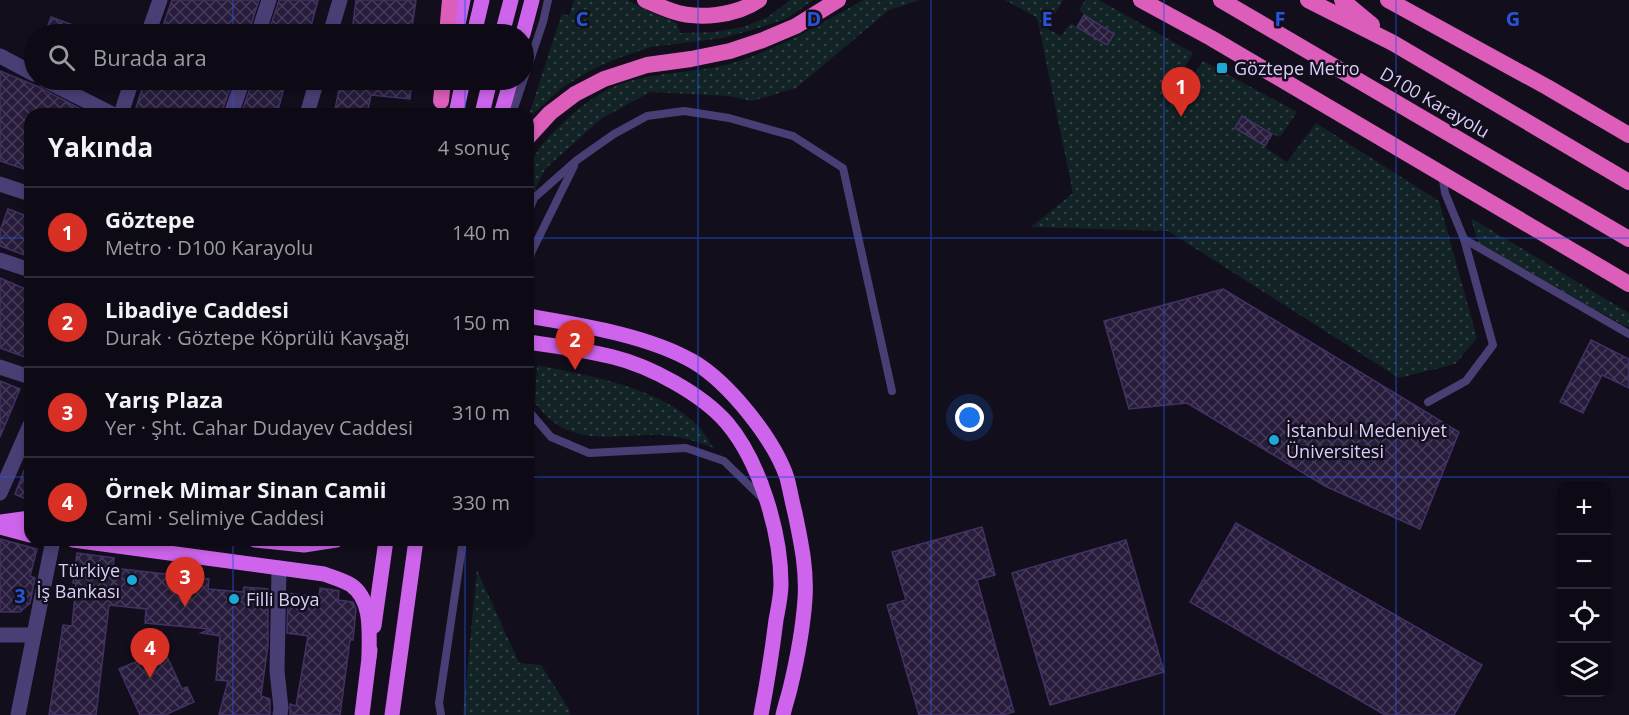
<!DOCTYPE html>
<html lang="tr">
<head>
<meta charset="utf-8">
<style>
	:root { --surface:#0e0a15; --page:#1c1822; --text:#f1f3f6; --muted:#9b9aa0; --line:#2e2b34; --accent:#d93025 }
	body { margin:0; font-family:"Open Sans",sans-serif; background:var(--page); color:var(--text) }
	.controls { position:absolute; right:18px; bottom:18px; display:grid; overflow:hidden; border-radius:12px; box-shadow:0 3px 9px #0003 }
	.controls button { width:54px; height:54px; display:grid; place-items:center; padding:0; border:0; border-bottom:2px solid var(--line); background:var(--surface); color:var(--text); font:30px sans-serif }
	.you { position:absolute; left:970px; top:418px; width:21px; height:21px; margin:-15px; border:4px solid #fff; border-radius:50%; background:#1a73e8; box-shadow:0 0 0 9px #1a73e833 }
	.badge { display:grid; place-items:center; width:39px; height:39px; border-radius:50%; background:var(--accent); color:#fff; font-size:20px; font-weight:700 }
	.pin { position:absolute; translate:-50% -50px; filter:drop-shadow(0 2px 3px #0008) }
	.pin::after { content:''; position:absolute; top:32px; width:21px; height:18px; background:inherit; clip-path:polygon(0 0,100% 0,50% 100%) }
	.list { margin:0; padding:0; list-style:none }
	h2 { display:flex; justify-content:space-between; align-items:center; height:78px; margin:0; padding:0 24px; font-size:26px }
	h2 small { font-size:20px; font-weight:400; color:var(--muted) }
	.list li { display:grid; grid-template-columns:39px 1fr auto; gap:18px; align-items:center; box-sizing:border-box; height:90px; padding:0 24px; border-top:2px solid var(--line) }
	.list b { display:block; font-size:22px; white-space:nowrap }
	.list p { margin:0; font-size:20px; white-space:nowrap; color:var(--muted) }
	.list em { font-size:20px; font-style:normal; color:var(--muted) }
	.icon { flex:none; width:33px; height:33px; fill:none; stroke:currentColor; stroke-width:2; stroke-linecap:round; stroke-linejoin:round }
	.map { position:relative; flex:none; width:1629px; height:715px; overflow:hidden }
	.search { position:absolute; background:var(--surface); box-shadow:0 3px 9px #0003; left:24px; top:24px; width:510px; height:66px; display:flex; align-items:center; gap:15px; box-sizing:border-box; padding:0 21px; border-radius:33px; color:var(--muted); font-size:22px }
	.panel { position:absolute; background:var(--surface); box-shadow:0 3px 9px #0003; left:24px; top:108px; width:510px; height:438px; border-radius:18px }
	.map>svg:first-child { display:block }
	.grass { fill:url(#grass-dots) }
	.building { fill:url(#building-cross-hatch); stroke:#433164; stroke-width:1.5 }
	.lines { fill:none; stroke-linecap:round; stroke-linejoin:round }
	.service { stroke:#493f75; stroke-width:8 }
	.minor { stroke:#493f75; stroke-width:15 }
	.tertiary { stroke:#493f75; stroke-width:15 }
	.primary { stroke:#cd64eb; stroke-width:15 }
	.trunk { stroke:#dc5eba; stroke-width:16 }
	.grid { fill:none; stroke:#2654da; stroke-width:1.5; stroke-opacity:0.55 }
	.poi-dot { fill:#1ca9d8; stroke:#120e1c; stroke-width:2 }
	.labels { text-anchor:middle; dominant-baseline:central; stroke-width:5; stroke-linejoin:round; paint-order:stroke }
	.poi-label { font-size:18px; fill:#dacff9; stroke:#120e1c; text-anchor:start }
	.street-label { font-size:18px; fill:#dacff9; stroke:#120e1c }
	.grid-label { font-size:20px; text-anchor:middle; font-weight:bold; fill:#2654da; stroke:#120e1c; stroke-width:5; stroke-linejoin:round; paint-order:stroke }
</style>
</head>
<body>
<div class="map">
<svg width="1629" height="715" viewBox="0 0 1629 715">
	<defs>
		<pattern id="grass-dots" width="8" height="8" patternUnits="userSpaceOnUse" patternTransform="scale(1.5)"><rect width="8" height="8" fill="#122325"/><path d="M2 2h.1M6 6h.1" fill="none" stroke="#344245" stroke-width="1.8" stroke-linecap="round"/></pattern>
		<pattern id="building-cross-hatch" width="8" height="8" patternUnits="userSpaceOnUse" patternTransform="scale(1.5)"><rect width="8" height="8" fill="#271c3b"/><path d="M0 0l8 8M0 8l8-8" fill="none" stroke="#463c58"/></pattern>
	</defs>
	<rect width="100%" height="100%" fill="#120e1c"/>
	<g class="grass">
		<polygon points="574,0 627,0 650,12 677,23 680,33 714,32 743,27 768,17 790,0 813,0 788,18 755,29 723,38 651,47 621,57 595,68 563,87 533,114 530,112 562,13 569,16"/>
		<path d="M863,0H920L889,10L796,88L752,101L728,96L650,92L601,119L545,169L528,206C528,163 529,156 560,126C575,111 592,97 611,88C645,71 699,74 736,62C782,47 821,24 863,0Z"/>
		<polygon points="1005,0 1063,0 1046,28 1061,36 1071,23 1107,45 1114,34 1084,15 1079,10 1085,0 1099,0 1193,53 1166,100 1181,110 1185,103 1178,99 1203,61 1297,112 1280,137 1272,134 1236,128 1287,162 1316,123 1439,201 1477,338 1455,364 1399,378 1168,231 1031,227 1073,193 1038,22 1036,17"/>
		<polygon points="1471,218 1629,313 1629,328 1479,246"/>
		<path d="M537,365C589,376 662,387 700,428C705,434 709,441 714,448C690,439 671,434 645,435C614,436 578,443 551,420C545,415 540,409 535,403Z"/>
		<polygon points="477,570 519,663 541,665 569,709 570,715 463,715"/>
	</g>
	<g class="building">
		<polygon points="172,0 259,0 248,34 160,34"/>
		<polygon points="279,0 318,0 309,34 268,34"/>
		<polygon points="356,0 416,0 411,34 368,34 352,32"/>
		<polygon points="1084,15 1114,34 1107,45 1077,27"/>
		<polygon points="51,17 95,33 95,34 45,34"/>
		<polygon points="0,71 39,87 90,114 30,114 30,171 0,161"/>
		<polygon points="145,80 233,80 221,114 191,114 179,111 178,114 134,114"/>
		<polygon points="253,80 286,80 277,114 241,114"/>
		<polygon points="341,80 412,80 410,99 371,95 367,114 334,114"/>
		<polygon points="1242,116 1272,134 1265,146 1235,128"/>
		<polygon points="8,209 30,217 30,257 0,246 0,231"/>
		<polygon points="0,278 30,291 30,359 0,348"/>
		<polygon points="1223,289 1459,432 1420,529 1325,486 1187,403 1129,409 1104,321"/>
		<polygon points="1591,340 1629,359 1629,388 1602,375 1583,413 1560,402"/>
		<polygon points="0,381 20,389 0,437"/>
		<polygon points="29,458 30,458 30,501 15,494"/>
		<polygon points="1236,523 1482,665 1454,715 1385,715 1190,602"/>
		<polygon points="982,527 995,575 977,580 1014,712 1002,715 919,715 887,605 906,600 892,552"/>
		<polygon points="0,539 37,549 30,576 35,578 30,603 20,612 0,612"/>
		<polygon points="1126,540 1164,672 1050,705 1012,573"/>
		<polygon points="77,553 114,558 113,568 209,579 208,589 243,592 244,587 268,589 268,645 261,696 270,699 270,715 219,715 228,681 216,680 220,636 201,633 210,629 145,623 146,609 109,605 96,715 49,715 63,625 72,626 76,583 73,583"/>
		<polygon points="320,588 339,591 338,600 353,602 356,609 353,640 350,640 340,715 290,715 290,704 296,706 308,636 287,633 288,593 319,597"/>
		<polygon points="164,650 182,689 187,687 194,702 165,715 140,715 119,669"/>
	</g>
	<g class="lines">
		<g class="service">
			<polyline points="512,114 543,22 548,0"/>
			<polyline points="528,213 534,198 577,160 614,134 647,116 684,111 729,118 793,136 843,168 892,391"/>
			<polyline points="1464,239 1629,334"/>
			<polyline points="528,269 531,253 574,166"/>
			<polyline points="1428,402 1466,381 1493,345 1464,239 1445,193 1442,174"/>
			<polyline points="528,410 551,437 589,453 686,448 724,461 762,498"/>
			<polyline points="441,715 439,703 463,540"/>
		</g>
		<g class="minor">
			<polyline points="148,34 160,0"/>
			<polyline points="258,34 269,0"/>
			<polyline points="0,56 34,74"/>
			<polyline points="45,80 112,114"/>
			<polyline points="121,114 132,80"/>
			<polyline points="231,114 243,80"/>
			<polyline points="0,184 30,194"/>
			<polyline points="0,260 30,270"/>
			<polyline points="0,367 30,377"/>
			<polyline points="0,493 30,425"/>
			<polyline points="279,568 277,671 281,708 280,715"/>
			<polyline points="0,635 33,635"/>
			<polyline points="18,715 53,540"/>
		</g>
		<g class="tertiary">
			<polyline points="330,34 340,0"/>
			<polyline points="307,114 317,80"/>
		</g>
		<g class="primary">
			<polyline points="456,34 463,0"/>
			<polyline points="474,34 482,0"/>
			<polyline points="502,34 511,0"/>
			<polyline points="523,34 532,0"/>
			<polyline points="456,114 463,80"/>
			<polyline points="482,114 490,80"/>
			<polyline points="501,114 511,80"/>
			<path d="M528,316C580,325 648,335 694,362C729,383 774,439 787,478C790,489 792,502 795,513C801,542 807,569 805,599C803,628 797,660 790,689C788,697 785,706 783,715"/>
			<path d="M528,342C556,346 585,350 613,357C650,366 702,394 727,423C760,462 781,533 781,584C781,596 778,609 776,620C772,652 767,684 761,715"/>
			<polyline points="0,522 30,518"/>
			<polyline points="0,527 30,535"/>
			<path d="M73,540L324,574C332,577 343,580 351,585C373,600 369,634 369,657"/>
			<polyline points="255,540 304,545 336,540"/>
			<polyline points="374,626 386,540"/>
			<polyline points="362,715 370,650"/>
			<polyline points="392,715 416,540"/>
		</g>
		<g class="trunk">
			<path d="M645,0C654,4 663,8 672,11C698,20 736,16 759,0"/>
			<polyline points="1141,0 1211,38 1629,284"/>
			<polyline points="1221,0 1629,239"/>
			<polyline points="1308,0 1393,43 1629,182"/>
			<polyline points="1342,0 1372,25"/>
			<polyline points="1388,0 1547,87 1629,135"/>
			<polyline points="447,34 450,0"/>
			<polyline points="441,101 443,80"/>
			<polyline points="528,137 550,113 575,94 604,79 647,65 691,59 730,51 763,40 796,26 838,0"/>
		</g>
	</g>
	<path class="grid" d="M233,0V34M465,0V34M698,0V715M931,0V715M1164,0V715M1396,0V715M233,80V114M465,80V114M0,238H30M528,238H1629M0,477H30M528,477H1629M233,540V715M465,540V715"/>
	<g class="poi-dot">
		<rect x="1216" y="62" width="12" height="12" rx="3"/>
		<circle cx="1274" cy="440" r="6"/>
		<circle cx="132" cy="580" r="6"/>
		<circle cx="234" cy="599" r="6"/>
	</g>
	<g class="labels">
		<g class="poi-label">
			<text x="1234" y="68">Göztepe Metro</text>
			<text x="1286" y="430">İstanbul Medeniyet<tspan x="1286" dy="21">Üniversitesi</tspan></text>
			<text x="120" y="570" text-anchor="end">Türkiye<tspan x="120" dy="21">İş Bankası</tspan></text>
			<text x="246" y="599">Filli Boya</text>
		</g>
		<g class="street-label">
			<text transform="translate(1435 102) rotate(30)">D100 Karayolu</text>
		</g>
	</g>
	<g class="grid-label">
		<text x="582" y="26">C</text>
		<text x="814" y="26">D</text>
		<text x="1047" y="26">E</text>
		<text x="1280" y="26">F</text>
		<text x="1513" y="26">G</text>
		<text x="20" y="603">3</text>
	</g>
</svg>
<div class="controls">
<button>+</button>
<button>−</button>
<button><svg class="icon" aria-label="locate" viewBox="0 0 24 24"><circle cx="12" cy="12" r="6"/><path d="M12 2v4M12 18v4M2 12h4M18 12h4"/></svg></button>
<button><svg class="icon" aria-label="layers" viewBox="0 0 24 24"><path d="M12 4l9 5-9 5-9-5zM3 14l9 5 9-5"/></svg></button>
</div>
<div class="you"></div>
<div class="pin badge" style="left:1181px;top:117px">1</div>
<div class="pin badge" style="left:575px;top:370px">2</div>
<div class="pin badge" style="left:185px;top:607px">3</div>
<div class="pin badge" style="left:150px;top:678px">4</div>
<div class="search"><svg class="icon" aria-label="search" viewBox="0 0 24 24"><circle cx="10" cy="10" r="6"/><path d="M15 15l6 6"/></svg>Burada ara</div>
<section class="panel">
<h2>Yakında<small>4 sonuç</small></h2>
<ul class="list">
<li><span class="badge">1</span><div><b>Göztepe</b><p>Metro · D100 Karayolu</p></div><em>140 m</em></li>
<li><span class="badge">2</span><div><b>Libadiye Caddesi</b><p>Durak · Göztepe Köprülü Kavşağı</p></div><em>150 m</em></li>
<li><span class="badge">3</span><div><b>Yarış Plaza</b><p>Yer · Şht. Cahar Dudayev Caddesi</p></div><em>310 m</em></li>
<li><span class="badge">4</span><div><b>Örnek Mimar Sinan Camii</b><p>Cami · Selimiye Caddesi</p></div><em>330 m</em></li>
</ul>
</section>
</div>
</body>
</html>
